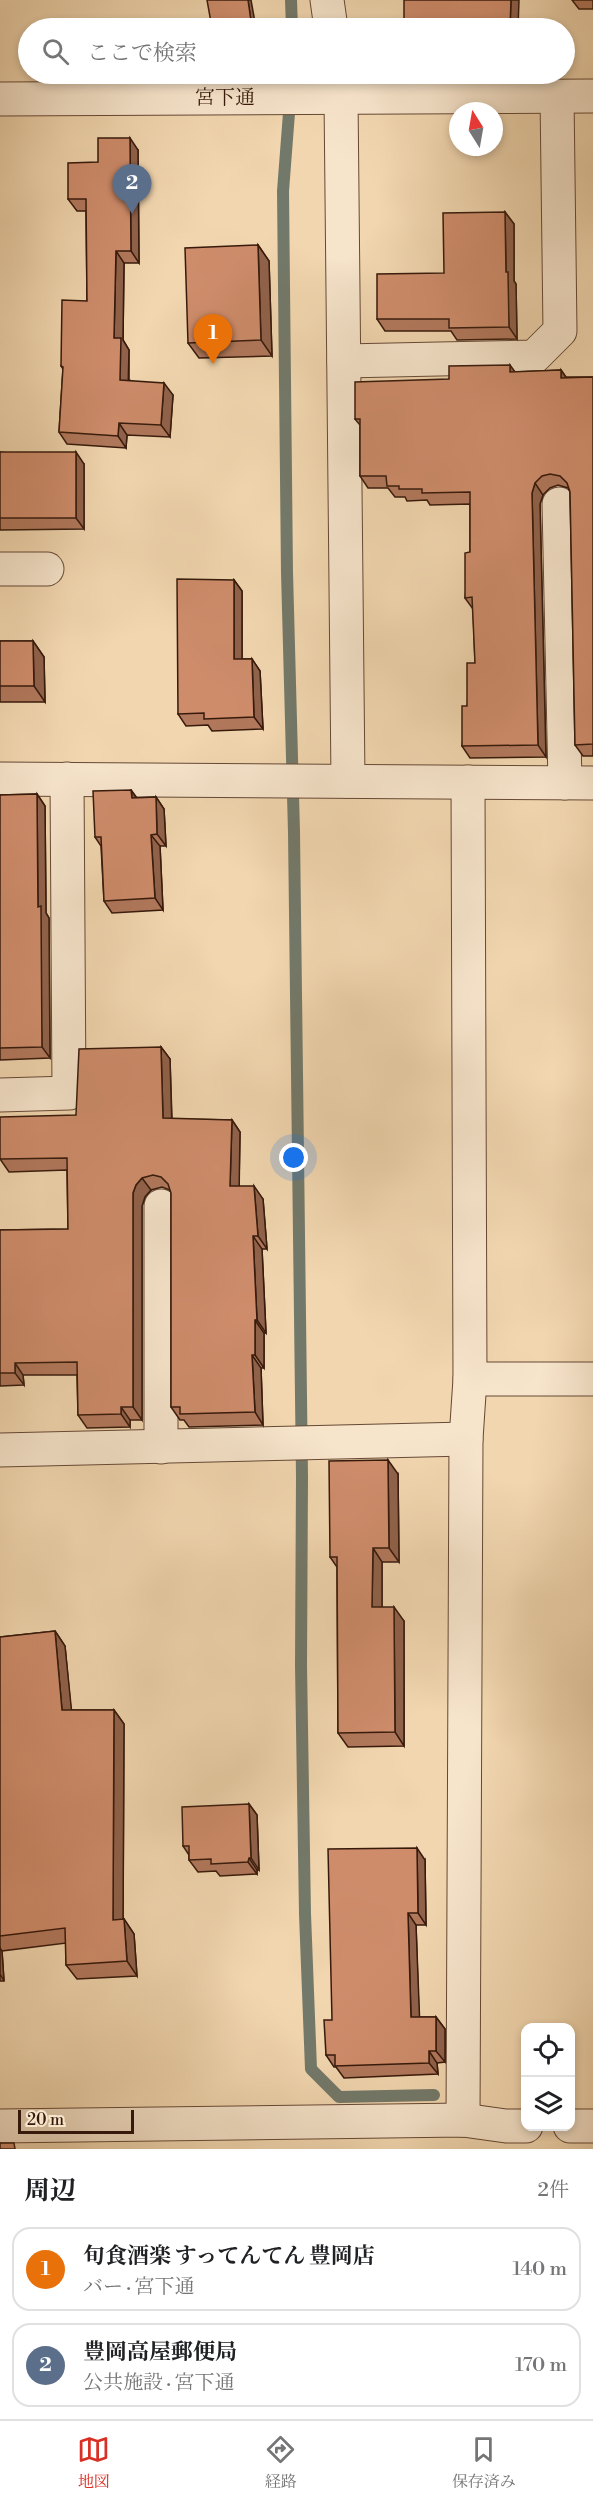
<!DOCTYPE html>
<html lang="ja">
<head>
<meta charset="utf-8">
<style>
	:root { --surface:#fff; --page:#f2f2f2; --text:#202124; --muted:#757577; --line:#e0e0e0; --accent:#d93025 }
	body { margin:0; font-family:"Libre Bodoni","Noto Serif JP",serif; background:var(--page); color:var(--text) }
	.controls { position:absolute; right:18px; bottom:18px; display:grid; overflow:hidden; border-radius:12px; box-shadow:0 3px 9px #0003 }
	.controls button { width:54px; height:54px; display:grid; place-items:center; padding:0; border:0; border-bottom:2px solid var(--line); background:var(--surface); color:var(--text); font:30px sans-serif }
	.compass { position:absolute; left:449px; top:102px; width:54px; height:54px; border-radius:50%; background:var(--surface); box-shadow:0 3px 9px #0003; rotate:349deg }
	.scale { position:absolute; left:18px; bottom:15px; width:116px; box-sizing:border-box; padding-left:6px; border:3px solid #371a0c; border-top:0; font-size:16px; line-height:21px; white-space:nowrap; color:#371a0c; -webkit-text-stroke:4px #f6e4cb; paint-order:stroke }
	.you { position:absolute; left:294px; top:1158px; width:21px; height:21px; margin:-15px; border:4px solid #fff; border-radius:50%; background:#1a73e8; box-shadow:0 0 0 9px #1a73e833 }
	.badge { display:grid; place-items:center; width:39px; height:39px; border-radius:50%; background:var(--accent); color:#fff; font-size:20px; font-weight:700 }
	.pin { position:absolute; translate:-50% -50px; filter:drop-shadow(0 2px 3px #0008) }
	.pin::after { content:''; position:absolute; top:32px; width:21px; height:18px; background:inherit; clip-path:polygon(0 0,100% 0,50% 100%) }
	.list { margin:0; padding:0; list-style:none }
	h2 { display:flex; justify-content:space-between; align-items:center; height:78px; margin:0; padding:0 24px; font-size:26px }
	h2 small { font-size:20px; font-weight:400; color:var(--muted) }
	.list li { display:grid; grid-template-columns:39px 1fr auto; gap:18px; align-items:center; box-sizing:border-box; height:84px; margin:0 12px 12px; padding:0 12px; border:2px solid var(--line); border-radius:18px }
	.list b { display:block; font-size:22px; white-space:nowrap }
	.list p { margin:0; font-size:20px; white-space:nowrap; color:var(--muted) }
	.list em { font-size:20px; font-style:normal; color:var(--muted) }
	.icon { flex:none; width:33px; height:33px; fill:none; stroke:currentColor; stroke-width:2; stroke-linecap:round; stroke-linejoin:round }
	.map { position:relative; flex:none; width:593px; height:2149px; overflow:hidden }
	.search { position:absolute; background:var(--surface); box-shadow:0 3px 9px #0003; left:18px; right:18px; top:18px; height:66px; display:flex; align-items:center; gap:15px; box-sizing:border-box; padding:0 21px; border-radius:33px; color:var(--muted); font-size:22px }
	.sheet { height:270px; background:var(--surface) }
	nav { display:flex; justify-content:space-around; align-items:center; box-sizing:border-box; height:84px; border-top:2px solid var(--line); background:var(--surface); font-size:16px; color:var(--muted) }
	nav a { display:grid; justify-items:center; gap:3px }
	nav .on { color:var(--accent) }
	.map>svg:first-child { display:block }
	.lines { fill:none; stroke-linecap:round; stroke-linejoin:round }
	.stream { stroke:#73796a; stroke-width:12 }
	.minor-casing { stroke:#664935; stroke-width:35 }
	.tertiary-casing { stroke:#664935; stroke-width:35 }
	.minor { stroke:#f6e4cb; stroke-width:33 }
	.tertiary { stroke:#f6e4cb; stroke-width:33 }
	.wall { fill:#b1785c; stroke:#371a0c; stroke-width:1.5 }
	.shaded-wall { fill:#90624b; stroke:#371a0c; stroke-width:1.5 }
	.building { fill:#ce8c6b; stroke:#371a0c; stroke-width:1.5 }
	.labels { text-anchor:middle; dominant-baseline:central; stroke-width:5; stroke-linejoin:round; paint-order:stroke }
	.street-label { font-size:20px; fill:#371a0c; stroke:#f6e4cb }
</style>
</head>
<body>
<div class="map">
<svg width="593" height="2149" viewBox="0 0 593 2149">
	<rect width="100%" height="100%" fill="#f1d6af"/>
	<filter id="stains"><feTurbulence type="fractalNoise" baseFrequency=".00333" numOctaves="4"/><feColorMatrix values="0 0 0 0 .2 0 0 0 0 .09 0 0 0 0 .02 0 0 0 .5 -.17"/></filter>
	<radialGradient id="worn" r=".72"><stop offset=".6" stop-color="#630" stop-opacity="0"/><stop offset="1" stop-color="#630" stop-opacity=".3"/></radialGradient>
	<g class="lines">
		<g class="stream">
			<polyline points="291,0 292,28"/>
			<polyline points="292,74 283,191 287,572 294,832 302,1477 301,1665 305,1914 311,2069 339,2097 434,2095"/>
		</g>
		<g class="minor-casing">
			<g id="minor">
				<polyline points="327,0 331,28"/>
				<polyline points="338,74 341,97 348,781"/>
				<polyline points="344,361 534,357 560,331 557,96"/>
				<polyline points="559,504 565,783"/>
				<polyline points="0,569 47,569"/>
				<polyline points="0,779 593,783"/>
				<polyline points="0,1095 69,1093 67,779"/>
				<polyline points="161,1206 161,1447"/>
				<polyline points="470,1379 593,1379"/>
				<polyline points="0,1450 466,1439"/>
				<polyline points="463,2120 466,1439 470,1379 468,782"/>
				<polyline points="0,2126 463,2120 506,2126 526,2126"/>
				<polyline points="570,2126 593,2126"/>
			</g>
		</g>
		<g class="tertiary-casing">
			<polyline id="tertiary" points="0,99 593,96"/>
		</g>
		<use href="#minor" class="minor"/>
		<use href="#tertiary" class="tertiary"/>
	</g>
	<g class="wall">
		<polygon points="572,0 593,0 593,9 579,9"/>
		<polygon points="138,150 139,263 124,263 123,340 129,350 129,380 173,395 170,437 127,435 126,448 67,444 59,432 63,369 61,366 87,301 86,211 77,211 68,199 98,162"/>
		<polygon points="505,212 514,224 514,281 516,284 517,339 457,340 451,331 385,331 377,319 444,273"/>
		<polygon points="258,245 269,261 272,356 199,358 188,343"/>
		<polygon points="561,370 566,377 593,377 593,756 583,756 575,745 570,492 568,488 558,485 550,488 543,495 540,504 546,757 470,758 462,746 467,706 475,663 473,609 465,598 470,552 470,504 430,505 427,500 407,501 405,497 395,497 388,488 368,488 360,476 360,425 355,419 449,379 514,372"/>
		<polygon points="0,452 84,464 84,529 0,530"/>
		<polygon points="234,580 242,591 242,659 252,659 260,671 263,729 212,731 208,725 186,726 178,714"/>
		<polygon points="0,641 33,641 44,657 45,702 0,702"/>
		<polygon points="131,790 137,798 156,797 164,809 166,846 160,846 163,910 112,913 104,901 101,846 95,837"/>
		<polygon points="37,794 45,806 46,913 49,918 50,1058 0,1060 0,795"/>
		<polygon points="161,1047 170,1059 172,1119 232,1120 240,1132 239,1186 263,1199 267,1249 262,1249 266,1333 264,1333 264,1368 261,1368 263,1425 189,1427 184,1420 180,1420 171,1407 171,1193 170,1190 162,1187 151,1190 145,1197 142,1206 142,1420 130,1420 130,1427 87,1428 78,1415 77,1375 23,1375 24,1385 0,1386 0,1230 68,1229 67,1170 9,1172 0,1159 76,1115"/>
		<polygon points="398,1474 399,1562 382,1562 382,1607 404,1621 404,1746 348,1747 338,1733 337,1567 330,1557"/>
		<polygon points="55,1631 65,1646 71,1710 114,1710 124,1724 123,1919 124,1919 134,1934 137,1976 77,1979 66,1965 66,1943 2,1951 4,1981 0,1981 0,1637"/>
		<polygon points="249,1804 257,1815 259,1870 257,1870 257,1874 220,1876 216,1871 198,1872 189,1860 189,1855 183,1846"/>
		<polygon points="425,1860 426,1925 416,1925 419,2017 436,2017 445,2029 445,2062 437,2063 438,2074 344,2078 336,2067 334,2067 326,2055 332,2020"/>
	</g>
	<g class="shaded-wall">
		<polygon points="248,0 251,0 256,28 252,28"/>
		<polygon points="511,0 519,0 518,28 510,28"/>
		<polygon points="130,138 138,150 139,263 131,251"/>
		<polygon points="505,212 514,224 514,281 516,284 517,339 509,327 506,272"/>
		<polygon points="258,245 269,261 272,356 261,340"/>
		<polygon points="116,251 124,263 123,340 129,350 128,392 120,380 114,338"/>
		<polygon points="510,365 518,376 510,372"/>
		<polygon points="561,370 569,382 561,378"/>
		<polygon points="164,383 173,395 170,437 161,425"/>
		<polygon points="119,423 127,435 126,448 118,436"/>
		<polygon points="76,452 84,464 84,529 76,518"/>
		<polygon points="535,483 543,495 540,504 546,757 538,745 532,493"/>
		<polygon points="234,580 242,591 242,671 234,659"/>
		<polygon points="33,641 44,657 45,702 34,686"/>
		<polygon points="252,659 260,671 263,729 254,717"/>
		<polygon points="131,790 139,802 132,798"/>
		<polygon points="37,794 45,806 46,913 49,918 50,1058 42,1047 38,907"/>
		<polygon points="156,797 164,809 166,846 157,834"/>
		<polygon points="151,835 160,846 163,910 155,898"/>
		<polygon points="161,1047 170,1059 172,1131 163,1118"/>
		<polygon points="232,1120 240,1132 239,1199 230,1186"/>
		<polygon points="142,1178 151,1190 145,1197 142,1206 142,1420 133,1407 133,1193 136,1185"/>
		<polygon points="254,1186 263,1199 267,1249 258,1236"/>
		<polygon points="253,1236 262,1249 266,1333 257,1320"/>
		<polygon points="255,1320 264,1333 264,1368 255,1355"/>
		<polygon points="252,1355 261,1368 263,1425 255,1412"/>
		<polygon points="15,1363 23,1375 24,1385 15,1373"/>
		<polygon points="121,1407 130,1420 130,1427 121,1414"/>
		<polygon points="388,1460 398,1474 399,1562 389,1548"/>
		<polygon points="373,1548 382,1562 382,1622 372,1607"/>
		<polygon points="394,1607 404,1621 404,1746 395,1732"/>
		<polygon points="55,1631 65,1646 73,1725 62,1710"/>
		<polygon points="114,1710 124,1724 123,1934 113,1920"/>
		<polygon points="249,1804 257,1815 259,1870 251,1858"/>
		<polygon points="417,1848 425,1860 426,1925 418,1913"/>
		<polygon points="249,1858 257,1870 257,1874 248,1862"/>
		<polygon points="408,1913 416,1925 420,2029 411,2017"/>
		<polygon points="124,1919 134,1934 137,1976 127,1961"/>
		<polygon points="0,1948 2,1951 4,1981 0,1974"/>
		<polygon points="436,2017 445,2029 445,2062 436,2051"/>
		<polygon points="429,2051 437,2063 438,2074 429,2063"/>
	</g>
	<g class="building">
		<polygon points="207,0 248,0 252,28 212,28"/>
		<polygon points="404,0 511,0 510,28 404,28"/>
		<polygon points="98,138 130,138 131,251 116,251 114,338 121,338 120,380 164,383 161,425 119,423 118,436 59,432 63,367 61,366 62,300 87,301 86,199 68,199 68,163 98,162"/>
		<polygon points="505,212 506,272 508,272 509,327 449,328 449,319 377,319 377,274 444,273 443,213"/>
		<polygon points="258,245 261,340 188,343 185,248"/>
		<polygon points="510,365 510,372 561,370 561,378 593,377 593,744 575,745 570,492 567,483 560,476 550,474 542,476 535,483 532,493 538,745 462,746 462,706 467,706 467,663 475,663 472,597 465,598 465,553 470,552 470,492 422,493 422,489 399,489 399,486 387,486 386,476 360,476 360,419 355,419 355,382 449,379 449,366"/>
		<rect x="0" y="452" width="76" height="66"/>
		<polygon points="177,579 234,580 234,659 252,659 254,717 204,719 204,713 178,714"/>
		<polygon points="0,641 33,641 34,686 0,686"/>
		<polygon points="131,790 132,798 156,797 157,834 151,835 155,898 104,901 101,837 95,837 93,791"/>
		<polygon points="37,794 38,907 41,906 42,1047 0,1048 0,795"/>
		<polygon points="161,1047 163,1118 232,1120 230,1186 254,1186 258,1236 253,1236 257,1320 255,1320 255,1355 252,1355 255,1412 180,1414 180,1407 171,1407 171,1193 168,1184 161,1177 153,1175 142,1178 136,1185 133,1193 133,1407 121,1407 121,1414 78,1415 77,1362 15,1363 15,1373 0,1373 0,1230 68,1229 67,1158 0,1159 0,1117 76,1115 79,1049"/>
		<polygon points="388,1460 389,1548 373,1548 372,1607 394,1607 395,1732 338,1733 337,1557 330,1557 329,1461"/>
		<polygon points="55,1631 62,1710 114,1710 113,1920 124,1919 127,1961 66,1965 65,1928 0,1936 0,1637"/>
		<polygon points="249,1804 251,1858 249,1858 248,1862 211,1864 211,1859 189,1860 189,1846 183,1846 182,1807"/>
		<polygon points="417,1848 418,1913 408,1913 411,2017 436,2017 436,2051 429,2051 429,2063 335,2066 335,2055 326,2055 324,2020 332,2020 328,1849"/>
		<polygon points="0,2143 14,2143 15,2149 0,2149"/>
	</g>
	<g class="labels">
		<g class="street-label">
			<text x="225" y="98">宮下通</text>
		</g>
	</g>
	<rect width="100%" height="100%" filter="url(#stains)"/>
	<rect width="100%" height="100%" fill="url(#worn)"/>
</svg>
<div class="controls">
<button><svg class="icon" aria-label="locate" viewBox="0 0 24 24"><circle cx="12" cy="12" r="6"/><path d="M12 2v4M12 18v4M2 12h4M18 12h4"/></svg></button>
<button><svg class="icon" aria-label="layers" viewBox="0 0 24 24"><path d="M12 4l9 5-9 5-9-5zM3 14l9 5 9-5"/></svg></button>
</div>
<svg class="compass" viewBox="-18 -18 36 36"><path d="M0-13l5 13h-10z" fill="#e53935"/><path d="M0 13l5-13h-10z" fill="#757577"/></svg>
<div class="scale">20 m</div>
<div class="you"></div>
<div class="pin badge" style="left:213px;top:364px;background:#e8710a">1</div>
<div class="pin badge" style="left:132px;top:214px;background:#5c6f8a">2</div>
<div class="search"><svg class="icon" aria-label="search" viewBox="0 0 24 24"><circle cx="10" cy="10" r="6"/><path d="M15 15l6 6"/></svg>ここで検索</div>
</div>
<section class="sheet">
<h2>周辺<small>2件</small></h2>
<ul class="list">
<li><span class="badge" style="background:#e8710a">1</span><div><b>旬食酒楽 すってんてん 豊岡店</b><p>バー · 宮下通</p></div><em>140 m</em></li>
<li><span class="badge" style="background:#5c6f8a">2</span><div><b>豊岡高屋郵便局</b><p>公共施設 · 宮下通</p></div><em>170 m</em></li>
</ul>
</section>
<nav>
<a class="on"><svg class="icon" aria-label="map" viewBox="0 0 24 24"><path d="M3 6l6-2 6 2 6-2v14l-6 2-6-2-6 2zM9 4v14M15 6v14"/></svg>地図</a>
<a><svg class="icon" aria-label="directions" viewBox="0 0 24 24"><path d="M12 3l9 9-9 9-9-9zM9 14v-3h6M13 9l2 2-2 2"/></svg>経路</a>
<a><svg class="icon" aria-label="saved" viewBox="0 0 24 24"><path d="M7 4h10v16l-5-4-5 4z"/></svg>保存済み</a>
</nav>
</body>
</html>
